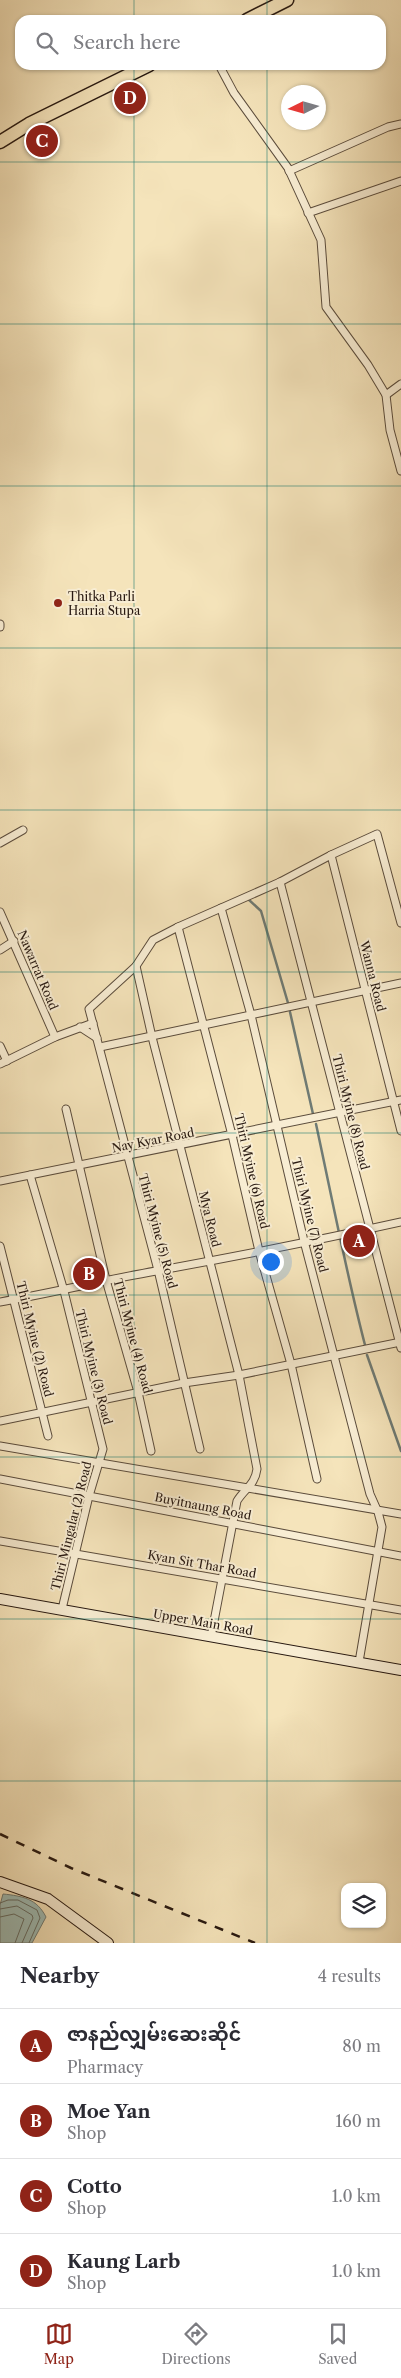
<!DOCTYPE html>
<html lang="en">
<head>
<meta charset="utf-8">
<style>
	:root { --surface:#fff; --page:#f2f2f3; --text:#2b2b33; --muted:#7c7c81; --line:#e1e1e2; --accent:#8f2418 }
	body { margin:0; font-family:"Libre Caslon Text","Noto Sans Myanmar",serif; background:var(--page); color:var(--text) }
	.controls { position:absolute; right:15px; bottom:15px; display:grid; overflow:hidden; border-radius:10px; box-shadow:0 1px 4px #0004 }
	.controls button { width:45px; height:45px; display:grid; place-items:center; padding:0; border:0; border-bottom:1px solid var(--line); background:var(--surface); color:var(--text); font:25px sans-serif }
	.compass { position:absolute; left:281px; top:85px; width:45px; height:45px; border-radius:50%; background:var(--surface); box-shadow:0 1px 4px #0004; rotate:265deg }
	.you { position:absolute; left:270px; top:1261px; width:18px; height:18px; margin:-12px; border:4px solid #fff; border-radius:50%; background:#1a73e8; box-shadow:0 0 0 8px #1a73e833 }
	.badge { display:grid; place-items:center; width:32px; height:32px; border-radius:50%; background:var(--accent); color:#fff; font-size:16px; font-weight:700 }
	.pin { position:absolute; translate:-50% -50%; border:2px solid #fff; box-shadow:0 1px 5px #0006 }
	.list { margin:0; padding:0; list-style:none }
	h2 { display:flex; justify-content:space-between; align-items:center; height:65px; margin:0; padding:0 20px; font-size:21px }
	h2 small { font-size:16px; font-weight:400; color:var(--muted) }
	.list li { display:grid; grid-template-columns:32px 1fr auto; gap:15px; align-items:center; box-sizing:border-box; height:75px; padding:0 20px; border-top:1px solid var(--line) }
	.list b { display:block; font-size:19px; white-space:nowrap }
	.list p { margin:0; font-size:16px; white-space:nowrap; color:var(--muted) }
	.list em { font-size:16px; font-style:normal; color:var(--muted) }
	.icon { flex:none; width:28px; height:28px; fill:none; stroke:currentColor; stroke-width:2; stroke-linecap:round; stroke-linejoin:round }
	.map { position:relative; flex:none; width:401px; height:1943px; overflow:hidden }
	.search { position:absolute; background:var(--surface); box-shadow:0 1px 4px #0004; left:15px; right:15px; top:15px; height:55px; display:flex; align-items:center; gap:12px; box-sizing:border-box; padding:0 18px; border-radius:15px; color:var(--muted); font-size:19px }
	.sheet { height:365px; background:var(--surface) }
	nav { display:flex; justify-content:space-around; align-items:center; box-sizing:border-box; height:70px; border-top:1px solid var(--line); background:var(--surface); font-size:14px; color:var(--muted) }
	nav a { display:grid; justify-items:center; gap:2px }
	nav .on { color:var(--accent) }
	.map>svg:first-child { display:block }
	.water { fill:#9ebdb7; stroke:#6f7b75 }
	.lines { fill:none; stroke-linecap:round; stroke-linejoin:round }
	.shore { stroke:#636b64; stroke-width:1 }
	.stream { stroke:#6f7b75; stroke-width:2.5 }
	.street-casing { stroke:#5b4c3c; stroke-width:9 }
	.secondary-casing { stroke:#281911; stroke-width:12 }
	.highway-casing { stroke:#281911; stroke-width:15 }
	.street { stroke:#f8edd3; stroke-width:7 }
	.secondary { stroke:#f8edd3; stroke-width:10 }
	.highway { stroke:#f5e4bb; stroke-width:12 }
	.rail { stroke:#281911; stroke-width:2.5; stroke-dasharray:9 9; stroke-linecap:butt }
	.grid { fill:none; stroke:#0f766e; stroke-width:1; stroke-opacity:0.55 }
	.poi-dot { fill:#8f2418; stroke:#f8edd3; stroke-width:2 }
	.labels { text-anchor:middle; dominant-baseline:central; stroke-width:4; stroke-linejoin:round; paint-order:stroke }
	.poi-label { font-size:12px; fill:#281911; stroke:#f8edd3; text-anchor:start }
	.street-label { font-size:12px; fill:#281911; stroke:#f8edd3 }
</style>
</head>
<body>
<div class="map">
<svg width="401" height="1943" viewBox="0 0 401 1943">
	<rect width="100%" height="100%" fill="#f5e4bb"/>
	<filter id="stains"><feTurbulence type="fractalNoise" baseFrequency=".004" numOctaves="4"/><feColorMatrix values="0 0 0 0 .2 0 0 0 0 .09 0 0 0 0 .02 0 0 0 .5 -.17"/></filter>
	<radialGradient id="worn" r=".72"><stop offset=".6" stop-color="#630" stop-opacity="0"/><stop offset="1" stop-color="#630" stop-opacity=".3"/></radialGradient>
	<path class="water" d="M3,1894C23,1896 37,1899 46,1917L32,1943H0V1905Z"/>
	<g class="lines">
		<g class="shore">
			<polyline points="0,1903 8,1900 18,1900 37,1910 40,1918 29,1943"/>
			<polyline points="0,1909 17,1906 32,1915 33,1918 22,1943"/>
			<polyline points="0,1917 14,1914 24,1919 15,1943"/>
		</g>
		<g class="stream">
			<polyline points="248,899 261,911 288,1003"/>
			<polyline points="290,1012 313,1114"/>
			<path d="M316,1124C332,1198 346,1272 365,1345"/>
			<polyline points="367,1355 401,1451"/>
		</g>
		<g class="street-casing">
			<g id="street">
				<polyline points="219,65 234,93 288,168 321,240 326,307 368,365 386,395 390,430 401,471"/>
				<polyline points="289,171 388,127 401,124"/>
				<polyline points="308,213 401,181"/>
				<polyline points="386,395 401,384"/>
				<polyline points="0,624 0,627"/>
				<polyline points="0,843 23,830"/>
				<polyline points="331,855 401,1131"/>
				<polyline points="280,882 401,1348"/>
				<polyline points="221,908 251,1015 304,1241 370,1494 378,1512 382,1527 359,1662"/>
				<polyline points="0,912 55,1037"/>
				<polyline points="178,927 232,1135 259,1251 291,1364 317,1479"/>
				<polyline points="0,950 14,941"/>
				<path d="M136,966L152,1037L239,1375L257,1469C255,1485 245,1488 237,1501L211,1637"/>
				<polyline points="80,1027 97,1038"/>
				<polyline points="0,1046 7,1061"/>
				<polyline points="100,1047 401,983"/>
				<polyline points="0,1064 55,1037 93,1023"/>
				<polyline points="66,1109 106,1280 138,1392 151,1451"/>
				<polyline points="30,1175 64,1291 103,1449 89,1496 62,1609"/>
				<polyline points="0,1181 401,1100"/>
				<polyline points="0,1246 48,1436"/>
				<path d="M0,1302C52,1293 104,1280 156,1271C238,1256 320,1240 401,1222"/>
				<polyline points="0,1421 184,1383 239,1375 401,1342"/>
				<polyline points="0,1446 401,1514"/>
				<polyline points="200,1449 158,1270 89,1009 136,966 153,940 178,927 280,882 331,855 377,834 401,923"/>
				<polyline points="0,1479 401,1556"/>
				<polyline points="0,1541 401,1610"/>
			</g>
		</g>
		<g class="secondary-casing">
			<g id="secondary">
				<polyline points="0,1599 401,1670"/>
				<polyline points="0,1882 48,1899 108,1943"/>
			</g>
		</g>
		<g class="highway-casing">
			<g id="highway">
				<polyline points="247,20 287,0"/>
				<polyline points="0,142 29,124 149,65"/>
			</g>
		</g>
		<use href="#street" class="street"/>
		<use href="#secondary" class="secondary"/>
		<use href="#highway" class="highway"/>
		<polyline class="rail" points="0,1834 71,1868 255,1943"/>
	</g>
	<path class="grid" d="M134,0V20M267,0V20M134,65V1943M267,65V1943M0,162H401M0,324H401M0,486H401M0,648H401M0,810H401M0,972H401M0,1133H401M0,1295H401M0,1457H401M0,1619H401M0,1781H401"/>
	<circle class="poi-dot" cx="58" cy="603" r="5"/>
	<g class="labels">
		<g class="poi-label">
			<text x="68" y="596">Thitka Parli<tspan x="68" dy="14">Harria Stupa</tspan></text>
		</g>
		<g class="street-label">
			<text transform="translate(38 970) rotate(67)">Nawarrat Road</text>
			<text transform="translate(373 976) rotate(76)">Wanna Road</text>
			<text transform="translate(351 1112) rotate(76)">Thiri Myine (8) Road</text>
			<text transform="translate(153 1140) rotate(-11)">Nay Kyar Road</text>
			<text transform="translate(252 1171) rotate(77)">Thiri Myine (6) Road</text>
			<text transform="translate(310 1215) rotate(76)">Thiri Myine (7) Road</text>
			<text transform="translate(210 1219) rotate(76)">Mya Road</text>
			<text transform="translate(158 1231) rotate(75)">Thiri Myine (5) Road</text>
			<text transform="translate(133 1336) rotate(75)">Thiri Myine (4) Road</text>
			<text transform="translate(35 1339) rotate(76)">Thiri Myine (2) Road</text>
			<text transform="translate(94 1367) rotate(76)">Thiri Myine (3) Road</text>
			<text transform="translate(203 1506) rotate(11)">Buyitnaung Road</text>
			<text transform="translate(71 1526) rotate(-76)">Thiri Mingalar (2) Road</text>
			<text transform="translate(202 1564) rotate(10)">Kyan Sit Thar Road</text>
			<text transform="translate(203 1622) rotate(10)">Upper Main Road</text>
		</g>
	</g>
	<rect width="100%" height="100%" filter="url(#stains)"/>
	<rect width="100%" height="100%" fill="url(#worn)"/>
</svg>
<div class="controls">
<button><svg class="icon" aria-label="layers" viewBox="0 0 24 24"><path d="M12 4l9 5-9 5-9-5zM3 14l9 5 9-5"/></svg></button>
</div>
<svg class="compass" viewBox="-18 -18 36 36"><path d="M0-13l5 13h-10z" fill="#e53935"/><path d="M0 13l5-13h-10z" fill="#7c7c81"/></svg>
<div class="you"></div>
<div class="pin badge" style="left:359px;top:1241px">A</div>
<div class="pin badge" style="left:89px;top:1274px">B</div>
<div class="pin badge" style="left:42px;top:141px">C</div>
<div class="pin badge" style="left:130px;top:98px">D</div>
<div class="search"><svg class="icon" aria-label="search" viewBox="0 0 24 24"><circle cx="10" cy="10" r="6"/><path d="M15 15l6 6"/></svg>Search here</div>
</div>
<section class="sheet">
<h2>Nearby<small>4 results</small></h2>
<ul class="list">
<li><span class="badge">A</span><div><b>ဇာနည်လျှမ်းဆေးဆိုင်</b><p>Pharmacy</p></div><em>80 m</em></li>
<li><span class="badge">B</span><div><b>Moe Yan</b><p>Shop</p></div><em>160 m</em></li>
<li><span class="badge">C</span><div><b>Cotto</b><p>Shop</p></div><em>1.0 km</em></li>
<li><span class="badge">D</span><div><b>Kaung Larb</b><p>Shop</p></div><em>1.0 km</em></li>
</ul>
</section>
<nav>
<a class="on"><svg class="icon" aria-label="map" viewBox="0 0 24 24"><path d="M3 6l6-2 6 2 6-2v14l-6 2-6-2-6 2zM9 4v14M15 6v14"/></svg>Map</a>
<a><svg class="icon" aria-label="directions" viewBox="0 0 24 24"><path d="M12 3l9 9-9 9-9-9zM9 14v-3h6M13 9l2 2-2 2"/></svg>Directions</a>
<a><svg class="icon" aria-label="saved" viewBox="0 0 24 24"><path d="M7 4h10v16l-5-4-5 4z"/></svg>Saved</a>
</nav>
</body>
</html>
